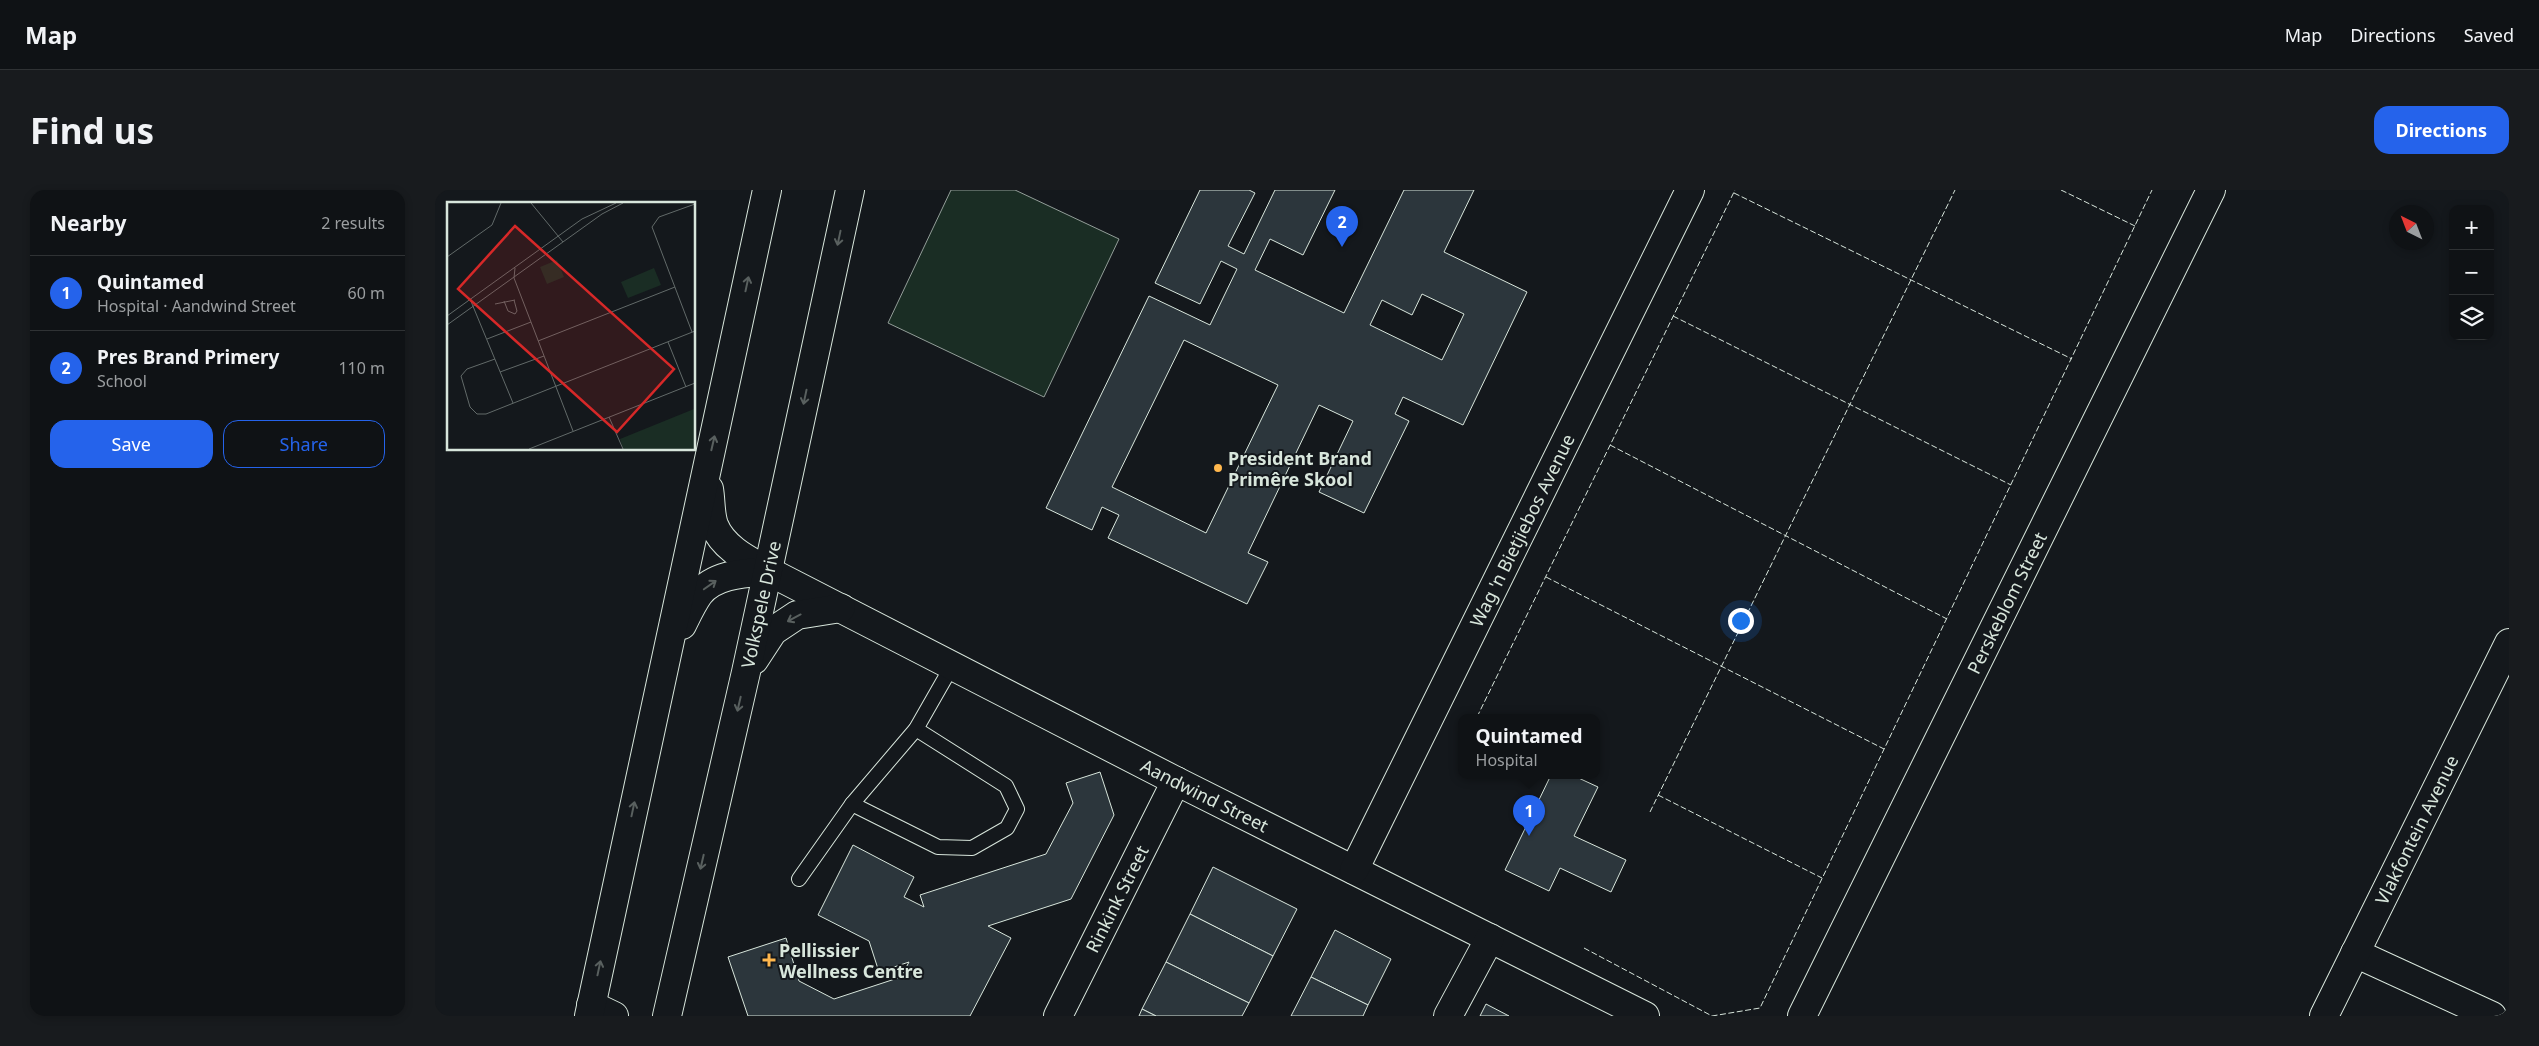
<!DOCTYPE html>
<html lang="en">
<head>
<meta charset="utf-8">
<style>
	:root { --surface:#0f1215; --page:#181b1e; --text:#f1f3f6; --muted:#9b9ea0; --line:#2f3234; --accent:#2563eb }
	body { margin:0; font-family:"Noto Sans",sans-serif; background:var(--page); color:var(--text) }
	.controls { position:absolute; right:15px; top:15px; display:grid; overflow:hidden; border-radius:10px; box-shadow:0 2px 8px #0003 }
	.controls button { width:45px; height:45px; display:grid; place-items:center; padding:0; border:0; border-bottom:1px solid var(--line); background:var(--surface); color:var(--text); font:25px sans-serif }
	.compass { position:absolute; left:1954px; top:15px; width:45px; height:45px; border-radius:50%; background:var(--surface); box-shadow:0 2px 8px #0003; rotate:318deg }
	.you { position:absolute; left:1305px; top:430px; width:18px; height:18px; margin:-12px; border:4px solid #fff; border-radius:50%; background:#1a73e8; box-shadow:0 0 0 8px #1a73e833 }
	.badge { display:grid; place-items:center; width:32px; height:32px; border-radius:50%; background:var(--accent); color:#fff; font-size:16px; font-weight:700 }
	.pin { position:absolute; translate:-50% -41px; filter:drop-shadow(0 1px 2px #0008) }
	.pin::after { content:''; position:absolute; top:26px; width:18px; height:15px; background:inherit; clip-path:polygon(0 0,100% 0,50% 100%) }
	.popup { position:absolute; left:1023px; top:524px; width:142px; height:65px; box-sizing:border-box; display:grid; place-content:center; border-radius:10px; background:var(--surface); filter:drop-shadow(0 1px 4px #0005); font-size:16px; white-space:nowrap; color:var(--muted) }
	.popup b { font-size:19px; color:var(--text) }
	.popup::after { content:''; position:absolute; left:50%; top:100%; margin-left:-10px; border:10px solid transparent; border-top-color:var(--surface) }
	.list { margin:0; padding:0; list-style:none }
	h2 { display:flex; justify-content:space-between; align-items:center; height:65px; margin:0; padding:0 20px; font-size:21px }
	h2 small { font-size:16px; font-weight:400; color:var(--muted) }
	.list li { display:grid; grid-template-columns:32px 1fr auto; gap:15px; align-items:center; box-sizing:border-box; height:75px; padding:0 20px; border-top:1px solid var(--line) }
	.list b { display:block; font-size:19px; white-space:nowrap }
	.list p { margin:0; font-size:16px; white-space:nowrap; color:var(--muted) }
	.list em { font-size:16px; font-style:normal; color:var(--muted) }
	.actions { display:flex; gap:10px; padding:15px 20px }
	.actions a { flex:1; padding:11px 0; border:1px solid var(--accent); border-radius:15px; text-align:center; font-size:18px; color:var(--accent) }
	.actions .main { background:var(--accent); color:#fff }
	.icon { flex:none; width:28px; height:28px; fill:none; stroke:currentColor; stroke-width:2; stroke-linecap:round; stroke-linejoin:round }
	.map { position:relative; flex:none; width:2074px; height:826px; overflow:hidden; border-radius:15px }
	header { display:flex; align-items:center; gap:30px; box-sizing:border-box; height:70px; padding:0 25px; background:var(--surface); border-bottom:1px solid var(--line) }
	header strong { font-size:24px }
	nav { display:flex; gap:28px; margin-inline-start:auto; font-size:18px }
	.intro { display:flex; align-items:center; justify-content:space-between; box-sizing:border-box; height:120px; padding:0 30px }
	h1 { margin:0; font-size:35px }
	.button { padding:12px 22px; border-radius:15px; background:var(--accent); color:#fff; font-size:18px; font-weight:700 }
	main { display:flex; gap:30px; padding:0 30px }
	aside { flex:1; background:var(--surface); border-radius:15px; box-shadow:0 2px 8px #0003 }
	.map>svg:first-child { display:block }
	.green { fill:#1a2d24; stroke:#939e99 }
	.building { fill:#2c363c; stroke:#d8e6dc; fill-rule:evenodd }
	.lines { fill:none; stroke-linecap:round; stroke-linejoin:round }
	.service-casing { stroke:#d8e6dc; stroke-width:16 }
	.minor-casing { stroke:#d8e6dc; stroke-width:30 }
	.tertiary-casing { stroke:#d8e6dc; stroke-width:30 }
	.service { stroke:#14181c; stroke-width:14 }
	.minor { stroke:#14181c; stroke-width:28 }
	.tertiary { stroke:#14181c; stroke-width:28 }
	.fence { stroke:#d8e6dc; stroke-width:1; stroke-dasharray:6 2.5; stroke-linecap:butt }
	.oneway { stroke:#59605f }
	.poi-dot { fill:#ffb74d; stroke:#14181c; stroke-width:2 }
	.labels { text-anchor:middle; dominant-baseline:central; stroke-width:4; stroke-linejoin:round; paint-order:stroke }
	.poi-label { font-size:18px; font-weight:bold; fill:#d8e6dc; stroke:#14181c; text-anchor:start }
	.street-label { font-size:18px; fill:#d8e6dc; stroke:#14181c }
	.inset-road { fill:none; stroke:#626a69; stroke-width:1 }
	.view { fill:#d62828; fill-opacity:0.15; stroke:#d62828; stroke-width:2.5 }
	.inset-edge { fill:none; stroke:#d8e6dc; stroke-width:2.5 }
</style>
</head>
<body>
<header>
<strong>Map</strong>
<nav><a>Map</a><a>Directions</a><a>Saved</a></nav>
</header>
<div class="intro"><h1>Find us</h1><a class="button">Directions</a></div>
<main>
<aside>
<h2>Nearby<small>2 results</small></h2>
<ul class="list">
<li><span class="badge">1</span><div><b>Quintamed</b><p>Hospital · Aandwind Street</p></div><em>60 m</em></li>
<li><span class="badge">2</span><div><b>Pres Brand Primery</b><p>School</p></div><em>110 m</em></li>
</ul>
<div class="actions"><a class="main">Save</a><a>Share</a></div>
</aside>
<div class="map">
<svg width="2074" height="826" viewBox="0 0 2074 826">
	<rect width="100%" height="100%" fill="#14181c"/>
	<polygon class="green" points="516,0 580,0 684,49 609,207 453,133"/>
	<g class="building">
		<path d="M765,0H814L820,3L793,56L809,64L840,0H900L868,65L835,49L820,80L909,123L969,0H1039L1009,62L1092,102L1028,235L968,207L960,224L974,231L929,323L884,302L918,231L884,215L813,363L833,372L812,414L673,348L684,325L667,317L657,340L611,318L714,106L775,135L802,79L786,71L765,114L720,93ZM987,104L1029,124L1007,170L935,135L947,110L977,125ZM749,150L843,195L771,343L677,297Z"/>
		<polygon points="665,582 679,625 636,709 553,736 576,748 535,826 313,826 293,767 351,748 364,791 399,809 466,787 474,772 444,782 434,751 383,725 418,655 479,687 469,707 489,717 485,705 611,664 638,613 631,593"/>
		<polygon points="1116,585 1137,585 1163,597 1139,646 1191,670 1176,702 1125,678 1114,701 1070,680"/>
		<polygon points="778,677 862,719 838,766 755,724"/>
		<polygon points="755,724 838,766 814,813 731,772"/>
		<polygon points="900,740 956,769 933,815 876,787"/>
		<polygon points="731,772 814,813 807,826 721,826 707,819"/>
		<polygon points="876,787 933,815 928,826 856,826"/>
		<polygon points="1051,814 1074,826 1045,826"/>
		<polygon points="707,819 721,826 704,826"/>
	</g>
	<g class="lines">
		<g class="service-casing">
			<g id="service">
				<polyline points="417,614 503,657 537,658 572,638 582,619 571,596 481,539"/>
				<polyline points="364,689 417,614 481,539 517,476"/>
			</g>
		</g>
		<g class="minor-casing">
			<g id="minor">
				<path id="s1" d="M333,381L741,591L1210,826"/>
				<path id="s2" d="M919,680L1255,0"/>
				<polyline points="1920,763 2057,826"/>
				<polyline points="156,815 179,826"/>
				<path id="s3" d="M623,826L741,591"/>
				<polyline points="1013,826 1055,748"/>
				<path id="s4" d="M1367,826L1776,0"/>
				<path id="s5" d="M1889,826L2074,453"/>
			</g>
		</g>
		<g class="tertiary-casing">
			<g id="tertiary">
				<path d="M274,299C276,310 275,324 279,335C288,358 313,370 333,381"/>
				<path d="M247,435C252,425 257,414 264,404C279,384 310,383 333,381"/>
				<polyline points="319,470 338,441 362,425 406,418"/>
				<polyline points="154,826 332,0"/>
				<path id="s6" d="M232,826L311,482L415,0"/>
			</g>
		</g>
		<use href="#service" class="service"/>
		<use href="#minor" class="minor"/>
		<use href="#tertiary" class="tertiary"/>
		<g class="fence">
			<polyline points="1626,0 1700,36"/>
			<polyline points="1299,3 1637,169"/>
			<polyline points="1238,126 1576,295"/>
			<polyline points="1175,255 1512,429"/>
			<polyline points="1111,387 1449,559"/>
			<polyline points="1042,527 1300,0"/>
			<polyline points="1223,605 1387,688"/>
			<polyline points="1215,622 1520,0"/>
			<polyline points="1149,758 1277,826 1325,818 1717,0"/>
		</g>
	</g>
	<defs><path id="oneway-shaft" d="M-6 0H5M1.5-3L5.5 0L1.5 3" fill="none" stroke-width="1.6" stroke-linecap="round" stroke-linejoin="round" transform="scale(1.25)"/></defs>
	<g class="oneway">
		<use href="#oneway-shaft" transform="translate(404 48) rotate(102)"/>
		<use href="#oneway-shaft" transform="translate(312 94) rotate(-78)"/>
		<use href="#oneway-shaft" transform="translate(370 207) rotate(102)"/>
		<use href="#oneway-shaft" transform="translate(278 253) rotate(-77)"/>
		<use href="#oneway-shaft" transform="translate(275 395) rotate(-35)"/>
		<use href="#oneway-shaft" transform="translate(359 428) rotate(152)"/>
		<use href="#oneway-shaft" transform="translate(304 514) rotate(103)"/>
		<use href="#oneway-shaft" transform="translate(198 619) rotate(-78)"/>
		<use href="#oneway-shaft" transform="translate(267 672) rotate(103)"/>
		<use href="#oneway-shaft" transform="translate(164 778) rotate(-78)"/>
	</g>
	<g class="poi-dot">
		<circle cx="783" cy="278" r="5"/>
		<path d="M331.5 762.5h5v5h5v5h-5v5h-5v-5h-5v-5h5z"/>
	</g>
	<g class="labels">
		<g class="poi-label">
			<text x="793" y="268">President Brand<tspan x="793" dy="21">Primêre Skool</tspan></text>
			<text x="344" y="760">Pellissier<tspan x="344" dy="21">Wellness Centre</tspan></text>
		</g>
		<g class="street-label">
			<text stroke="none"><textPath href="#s2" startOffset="379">Wag 'n Bietjiebos Avenue</textPath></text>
			<text stroke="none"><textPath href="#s4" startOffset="461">Perskeblom Street</textPath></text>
			<text stroke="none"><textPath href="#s6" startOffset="422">Volkspele Drive</textPath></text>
			<text stroke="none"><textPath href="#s1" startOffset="491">Aandwind Street</textPath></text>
			<text stroke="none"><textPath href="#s5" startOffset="208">Vlakfontein Avenue</textPath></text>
			<text stroke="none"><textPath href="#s3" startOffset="131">Rinkink Street</textPath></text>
		</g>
	</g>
	<g transform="translate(12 12)">
		<rect width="248" height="248" fill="#14181c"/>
		<path d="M110,58L117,75L100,82L93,65ZM207,66L214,83L181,96L174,80ZM247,207V247H176L173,237Z" fill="#1a2d24"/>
		<path class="inset-road" d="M84,1L116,40M0,55L45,23L54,1M68,66L67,76L126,229M23,97L66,201M57,99L61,109L68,112L70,109L67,98M48,102L68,98M0,114L135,17L169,1M0,123L155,12L176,1M245,130L205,25L212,15L248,2M40,137L84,120M91,139L228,85M221,140L239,185M48,157L20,167L14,174L23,205L30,212H39L248,129M53,170L97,154M162,215L176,247M82,247L248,181"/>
		<path class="view" d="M68,24L227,167L170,230L11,87Z"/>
		<rect width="248" height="248" class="inset-edge"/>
	</g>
</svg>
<div class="controls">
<button>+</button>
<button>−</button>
<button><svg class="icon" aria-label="layers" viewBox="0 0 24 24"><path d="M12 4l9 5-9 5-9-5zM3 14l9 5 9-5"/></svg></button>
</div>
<svg class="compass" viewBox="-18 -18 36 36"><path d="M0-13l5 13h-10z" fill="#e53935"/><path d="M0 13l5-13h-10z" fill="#9b9ea0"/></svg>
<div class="you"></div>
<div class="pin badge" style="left:1094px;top:646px">1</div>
<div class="popup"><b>Quintamed</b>Hospital</div>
<div class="pin badge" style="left:907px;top:57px">2</div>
</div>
</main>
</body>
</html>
